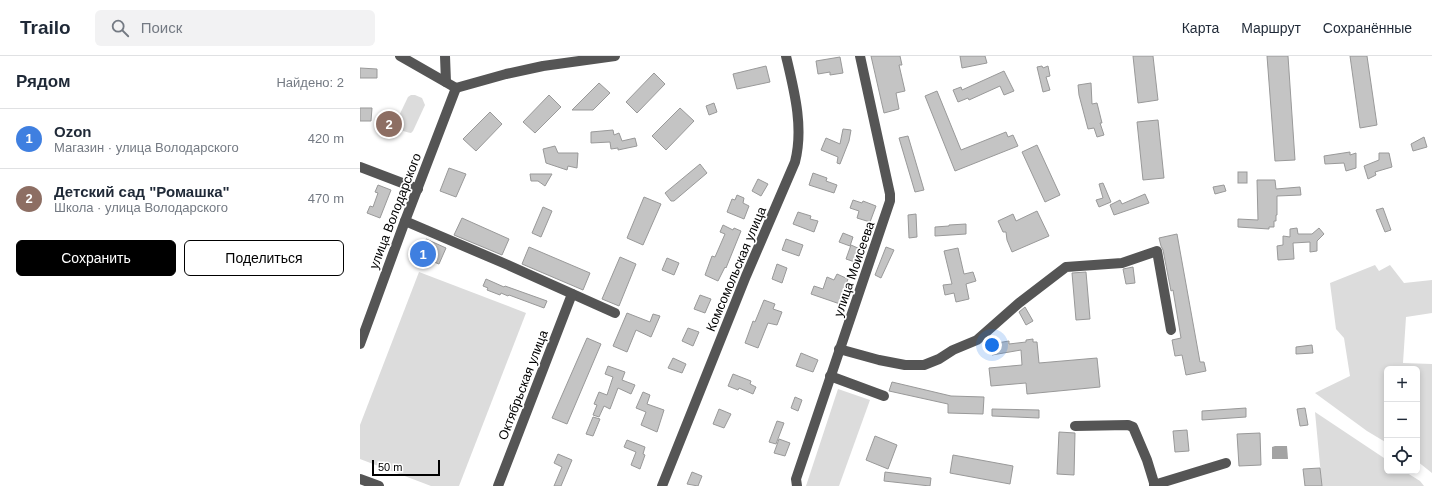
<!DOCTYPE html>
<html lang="ru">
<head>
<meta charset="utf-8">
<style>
	:root { --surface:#fff; --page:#f2f2f3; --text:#1f2937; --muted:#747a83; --line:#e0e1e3; --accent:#000 }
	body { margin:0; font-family:Helvetica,sans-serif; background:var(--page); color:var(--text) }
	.controls { position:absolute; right:12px; bottom:12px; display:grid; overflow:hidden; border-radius:6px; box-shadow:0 2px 6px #0003 }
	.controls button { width:36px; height:36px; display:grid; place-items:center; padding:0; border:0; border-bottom:1px solid var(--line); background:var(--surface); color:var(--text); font:20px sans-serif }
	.scale { position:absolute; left:12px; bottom:10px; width:68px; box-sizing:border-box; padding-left:4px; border:2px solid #000; border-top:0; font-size:11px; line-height:14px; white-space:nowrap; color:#000; -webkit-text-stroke:3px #fff; paint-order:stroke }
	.you { position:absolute; left:632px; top:289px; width:14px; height:14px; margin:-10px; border:3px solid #fff; border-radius:50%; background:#1a73e8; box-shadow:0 0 0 6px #1a73e833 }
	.badge { display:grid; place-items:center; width:26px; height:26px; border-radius:50%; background:var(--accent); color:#fff; font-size:13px; font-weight:700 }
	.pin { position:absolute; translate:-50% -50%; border:2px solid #fff; box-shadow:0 1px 4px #0006 }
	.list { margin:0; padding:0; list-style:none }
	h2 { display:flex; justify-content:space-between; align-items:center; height:52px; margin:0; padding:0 16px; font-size:17px }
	h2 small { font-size:13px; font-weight:400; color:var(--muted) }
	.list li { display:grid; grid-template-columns:26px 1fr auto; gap:12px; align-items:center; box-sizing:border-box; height:60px; padding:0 16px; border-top:1px solid var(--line) }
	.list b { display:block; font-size:15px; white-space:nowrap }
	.list p { margin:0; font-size:13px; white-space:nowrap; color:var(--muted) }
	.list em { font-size:13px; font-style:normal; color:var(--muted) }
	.actions { display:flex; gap:8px; padding:12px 16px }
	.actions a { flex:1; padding:9px 0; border:1px solid var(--accent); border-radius:6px; text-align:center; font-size:14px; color:var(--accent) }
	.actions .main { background:var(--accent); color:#fff }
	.icon { flex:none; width:22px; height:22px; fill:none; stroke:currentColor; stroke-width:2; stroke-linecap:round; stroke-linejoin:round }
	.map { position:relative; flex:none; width:1072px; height:430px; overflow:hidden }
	header { display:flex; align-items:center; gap:24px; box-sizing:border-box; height:56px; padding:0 20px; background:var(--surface); border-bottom:1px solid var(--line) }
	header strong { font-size:19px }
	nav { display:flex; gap:22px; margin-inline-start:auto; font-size:14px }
	.search { width:280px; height:36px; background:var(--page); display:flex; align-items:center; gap:10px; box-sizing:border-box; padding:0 14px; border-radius:6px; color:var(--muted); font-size:15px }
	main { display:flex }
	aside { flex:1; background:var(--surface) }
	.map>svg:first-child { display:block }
	.green { fill:#dcdcdc }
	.water { fill:#a3a3a3 }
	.building { fill:#c4c4c4; stroke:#999 }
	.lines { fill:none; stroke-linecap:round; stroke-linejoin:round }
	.minor { stroke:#555; stroke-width:10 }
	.labels { text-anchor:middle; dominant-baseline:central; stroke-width:3.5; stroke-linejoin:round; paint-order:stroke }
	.street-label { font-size:13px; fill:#000; stroke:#fff }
</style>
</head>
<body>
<header>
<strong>Trailo</strong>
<div class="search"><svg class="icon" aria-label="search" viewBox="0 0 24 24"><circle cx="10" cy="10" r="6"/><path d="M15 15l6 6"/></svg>Поиск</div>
<nav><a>Карта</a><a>Маршрут</a><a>Сохранённые</a></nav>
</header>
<main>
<aside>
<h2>Рядом<small>Найдено: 2</small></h2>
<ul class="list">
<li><span class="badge" style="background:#3f7fe0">1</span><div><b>Ozon</b><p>Магазин · улица Володарского</p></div><em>420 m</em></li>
<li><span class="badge" style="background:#8d6e63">2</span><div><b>Детский сад &quot;Ромашка&quot;</b><p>Школа · улица Володарского</p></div><em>470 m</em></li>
</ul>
<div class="actions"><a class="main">Сохранить</a><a>Поделиться</a></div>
</aside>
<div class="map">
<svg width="1072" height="430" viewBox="0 0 1072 430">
	<rect width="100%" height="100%" fill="#fff"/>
	<g class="green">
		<path d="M51,39H55L62,42L65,49L53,75L51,77C44,76 37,73 36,66L48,41Z"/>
		<polygon points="1015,209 1019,215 1030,209 1044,227 1072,224 1072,257 1046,261 1043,307 1072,308 1072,417 1057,405 1057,313 1027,313 1027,387 1007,375 955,337 990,320 984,282 976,273 970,227"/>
		<polygon points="59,216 166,257 99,430 71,430 0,403 0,369"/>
		<polygon points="478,333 510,344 479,430 446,430"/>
		<polygon points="955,356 1027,404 1027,415 1044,415 1060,425 1064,430 962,430"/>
	</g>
	<polygon class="water" points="915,390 927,390 928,403 912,403 912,391"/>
	<g class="building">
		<polygon points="511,0 540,0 542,9 539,9 545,35 536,37 539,53 524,57"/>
		<polygon points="600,0 625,0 627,7 602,12"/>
		<polygon points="773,0 793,0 798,44 778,47"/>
		<polygon points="907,0 928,0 935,104 915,105"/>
		<polygon points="990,0 1007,0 1017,69 1000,72"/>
		<polygon points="480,1 483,17 470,19 470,16 458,18 456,5"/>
		<polygon points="406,10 410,26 377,33 373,18"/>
		<polygon points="682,10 683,12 688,10 690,20 686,21 690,34 683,36 677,11"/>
		<polygon points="0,12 17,13 17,22 0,22"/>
		<polygon points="644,15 654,35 644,39 640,30 609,44 608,42 598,46 593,34 601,31 602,34"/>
		<polygon points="294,17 305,28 277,57 266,46"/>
		<polygon points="239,27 250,37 233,54 212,54"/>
		<polygon points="731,27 732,48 737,47 742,67 740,67 744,79 737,81 734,72 728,73 719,39 718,29"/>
		<polygon points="577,35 601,94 646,76 648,81 653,79 658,90 595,115 565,40"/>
		<polygon points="189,39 201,51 175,77 163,66"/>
		<polygon points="354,47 357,56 349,59 346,50"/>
		<polygon points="0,52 12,52 11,65 0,65"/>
		<polygon points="320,52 334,65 306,94 292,80"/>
		<polygon points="130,56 142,68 116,95 103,83"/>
		<polygon points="798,64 804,122 783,124 777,66"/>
		<polygon points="483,73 491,74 489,85 480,108 477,107 478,101 461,94 466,82 480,88"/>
		<polygon points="253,74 254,79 259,77 262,85 275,82 277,90 258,94 258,92 251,93 250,86 231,87 231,76"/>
		<polygon points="548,80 564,134 555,136 539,82"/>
		<polygon points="1064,81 1067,91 1053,95 1051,88"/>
		<polygon points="677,89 700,139 685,146 662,96"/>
		<polygon points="195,90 198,97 218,97 217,112 208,110 207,114 186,107 183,93"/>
		<polygon points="990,96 990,99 996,97 996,112 986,115 984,107 965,108 964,100"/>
		<polygon points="1019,97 1029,97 1032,111 1015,116 1016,119 1008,123 1004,110 1019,104"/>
		<polygon points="340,108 347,117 314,145 311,145 305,137"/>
		<polygon points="89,112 106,118 96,141 80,135"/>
		<rect x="878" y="116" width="9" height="11"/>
		<polygon points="453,117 467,122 466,125 477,129 474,137 449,129"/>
		<polygon points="170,118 192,118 185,130 178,125 171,125"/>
		<polygon points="398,123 408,128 401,140 392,135"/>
		<polygon points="897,124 915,124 916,133 940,131 941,139 917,140 917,159 916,159 916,165 914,165 914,171 909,171 909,173 878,171 878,163 898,164"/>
		<polygon points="743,127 751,146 739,151 736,144 743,142 739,128"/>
		<polygon points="18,129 31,134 20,162 7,157 10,150 13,151 18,137 15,136"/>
		<polygon points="864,129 866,135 855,138 853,131"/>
		<polygon points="785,138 789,147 754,159 750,149 760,144 762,148"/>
		<polygon points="377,139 384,142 383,147 389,150 384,163 367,156 372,143 375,144"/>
		<polygon points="284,141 301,148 283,189 267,182"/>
		<polygon points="493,144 502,147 503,145 516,150 510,166 497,162 499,155 490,152"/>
		<polygon points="183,151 192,155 181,181 172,177"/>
		<polygon points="1023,152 1031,174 1025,176 1016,154"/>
		<polygon points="677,155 689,180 652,196 647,184 646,176 643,176 638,165 653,158 656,165"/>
		<polygon points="438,156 451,160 450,163 458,165 454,176 433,168"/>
		<polygon points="556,158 557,181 549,182 548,159"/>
		<polygon points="102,162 149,183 142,199 94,179"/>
		<polygon points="606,168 606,178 575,180 575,171 589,170 589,169"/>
		<polygon points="363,169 373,174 374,172 381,175 366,212 365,211 358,225 345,219 352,200 355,201 365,178 360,176"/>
		<polygon points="937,172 938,178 952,178 959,172 964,178 957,185 957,195 950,196 950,186 933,187 934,203 918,204 917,190 923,189 923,180 930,181 930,173"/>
		<polygon points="483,177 493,181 490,190 479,186"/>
		<polygon points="817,178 840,306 844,306 846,315 826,319 822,299 815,300 812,284 821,282 813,234 811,235 803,194 801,190 799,182"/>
		<polygon points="66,183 86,192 79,208 59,200"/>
		<polygon points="426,183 443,189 439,200 422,194"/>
		<polygon points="491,189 500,193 495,206 486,203"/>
		<polygon points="169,191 230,217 223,234 162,208"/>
		<polygon points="526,191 534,194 521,222 515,219"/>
		<polygon points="598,192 604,218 613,216 616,225 606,228 609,243 596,246 594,237 585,239 583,229 592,228 584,195"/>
		<polygon points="260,201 276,208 259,250 242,243"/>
		<polygon points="307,202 319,207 314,219 302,214"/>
		<polygon points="417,208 427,212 422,227 412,223"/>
		<polygon points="773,211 775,227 766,228 763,213"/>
		<polygon points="726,216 730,263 716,264 712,217"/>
		<polygon points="477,218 488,223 480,248 451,238 454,230 463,233 467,221 474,224"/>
		<polygon points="126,223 144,231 145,230 187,245 184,252 149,239 148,240 141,237 140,239 127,234 128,232 123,230"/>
		<polygon points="340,239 351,243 345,257 334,253"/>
		<polygon points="404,244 415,248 413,253 422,256 417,269 408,267 398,292 385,287 393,265 395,266"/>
		<polygon points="665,251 673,265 666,269 659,256"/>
		<polygon points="267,257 290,266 293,258 300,260 291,281 276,274 267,296 253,290"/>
		<polygon points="328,272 339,276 333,290 322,285"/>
		<polygon points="227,282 241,288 207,368 192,362"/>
		<polygon points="673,283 673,286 677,286 679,307 737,302 740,331 667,338 666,327 631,330 629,312 662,309 661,294 632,299 631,288 649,285 649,288 666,286 666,284"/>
		<polygon points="952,289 953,297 936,298 936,291"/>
		<polygon points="441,297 458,304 453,316 436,310"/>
		<polygon points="313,302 326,308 322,317 308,312"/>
		<polygon points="248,310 265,316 262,324 275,329 271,338 258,332 250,353 244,350 239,361 233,359 237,349 234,348 239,336 247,339 253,321 245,318"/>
		<polygon points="373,318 391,325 390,328 396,331 393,338 379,332 378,334 368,330"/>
		<polygon points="532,326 591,340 624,341 623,358 588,357 588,348 529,335"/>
		<polygon points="283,336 290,339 287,348 304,354 297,376 281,369 286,356 276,352"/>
		<polygon points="435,341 442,344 438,355 431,352"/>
		<polygon points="886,352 886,361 842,364 842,355"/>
		<polygon points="945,352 948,369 940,370 937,353"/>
		<polygon points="359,353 371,358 364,372 353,368"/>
		<polygon points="632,353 679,354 679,362 632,360"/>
		<polygon points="233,361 240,363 233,380 226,378"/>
		<polygon points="417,365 424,367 416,388 409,386"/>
		<polygon points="827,374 829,395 815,396 813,375"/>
		<polygon points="699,376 715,377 714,419 697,418"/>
		<polygon points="900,377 901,409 879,410 877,378"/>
		<polygon points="515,380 537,389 528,413 506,404"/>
		<polygon points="419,383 430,387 425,400 414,397"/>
		<polygon points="267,384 285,391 283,398 285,399 280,413 271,409 276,396 264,391"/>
		<polygon points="198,398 212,404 201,430 194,430 202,411 194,407"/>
		<polygon points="593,399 653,410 650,428 590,417"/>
		<polygon points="960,412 962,430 945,430 943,413"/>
		<polygon points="332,416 342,420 338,430 327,428"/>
		<polygon points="525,416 571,422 570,430 524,425"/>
	</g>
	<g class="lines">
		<g class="minor">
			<polyline points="40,0 96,32"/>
			<polyline points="85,0 86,26"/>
			<polyline points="96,32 146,18 183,10 255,0"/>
			<polyline points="0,111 58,133"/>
			<polyline points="45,165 148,209 255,257"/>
			<polyline points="0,288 45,165 96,32"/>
			<polyline points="479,293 519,304 545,309 564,309 579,303 593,294 617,284 659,247 706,211 762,207 797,195 811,274"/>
			<polyline points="470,320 524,340"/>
			<polyline points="715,370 768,369 773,371 787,404 795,430"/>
			<polyline points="0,423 19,430"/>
			<polyline points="794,429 866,407"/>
			<polyline points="138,430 212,238"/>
			<path d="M302,430L386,220L435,106C444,71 434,34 426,0"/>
			<polyline points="437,430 436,423 530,145 530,138 500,0"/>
		</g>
	</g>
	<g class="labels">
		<g class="street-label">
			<text transform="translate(35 155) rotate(-69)">улица Володарского</text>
			<text transform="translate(376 213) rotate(-67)">Комсомольская улица</text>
			<text transform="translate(494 213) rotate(-71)">улица Моисеева</text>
			<text transform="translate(163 329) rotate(-69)">Октябрьская улица</text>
		</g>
	</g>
</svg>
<div class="controls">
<button>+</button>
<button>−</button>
<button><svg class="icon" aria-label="locate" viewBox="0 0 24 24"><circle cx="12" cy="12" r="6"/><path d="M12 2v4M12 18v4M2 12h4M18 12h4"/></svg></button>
</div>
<div class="scale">50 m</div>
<div class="you"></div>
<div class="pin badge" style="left:63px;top:198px;background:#3f7fe0">1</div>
<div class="pin badge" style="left:29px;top:68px;background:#8d6e63">2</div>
</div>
</main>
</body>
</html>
